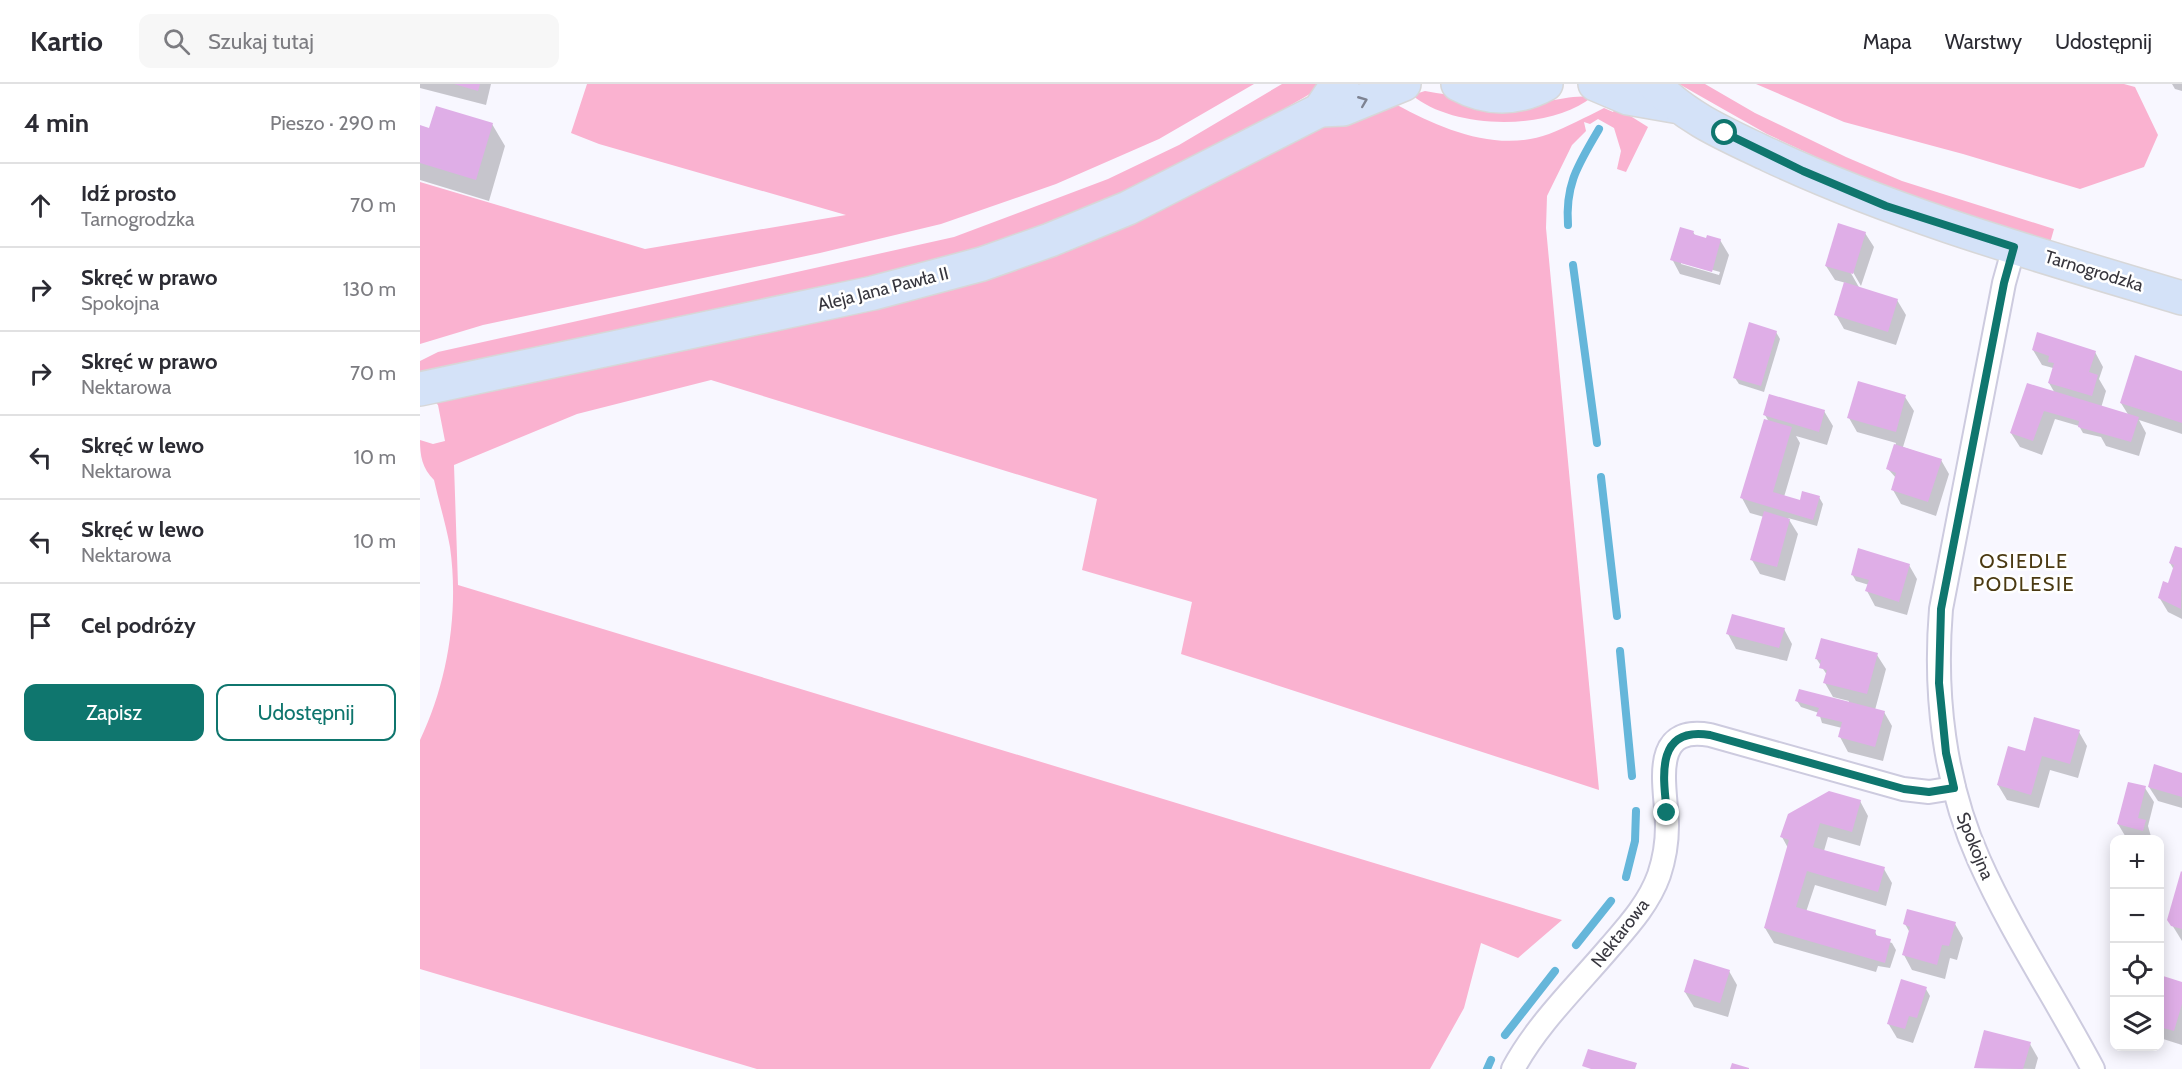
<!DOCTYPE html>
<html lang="pl">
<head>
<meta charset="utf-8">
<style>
	:root { --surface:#fff; --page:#f7f7f7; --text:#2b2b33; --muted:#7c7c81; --line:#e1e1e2; --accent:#0f766e }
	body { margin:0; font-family:Cabin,sans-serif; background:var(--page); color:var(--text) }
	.controls { position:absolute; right:18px; bottom:18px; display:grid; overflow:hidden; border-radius:12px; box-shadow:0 3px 15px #0003 }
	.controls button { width:54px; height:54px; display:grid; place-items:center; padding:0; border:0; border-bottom:2px solid var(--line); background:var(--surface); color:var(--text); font:30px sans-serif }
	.stop { position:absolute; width:18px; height:18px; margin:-14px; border:4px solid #0f766e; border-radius:50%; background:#fff }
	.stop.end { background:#0f766e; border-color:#fff; box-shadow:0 2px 6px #0008 }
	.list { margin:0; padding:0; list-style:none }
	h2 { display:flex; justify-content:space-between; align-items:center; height:78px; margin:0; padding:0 24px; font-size:26px }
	h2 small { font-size:20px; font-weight:400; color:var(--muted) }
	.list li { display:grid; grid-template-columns:39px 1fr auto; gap:18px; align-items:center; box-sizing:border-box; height:84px; padding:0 24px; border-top:2px solid var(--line) }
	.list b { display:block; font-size:22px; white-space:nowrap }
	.list p { margin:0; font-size:20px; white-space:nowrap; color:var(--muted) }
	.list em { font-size:20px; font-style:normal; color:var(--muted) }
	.actions { display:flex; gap:12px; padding:18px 24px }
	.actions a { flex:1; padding:14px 0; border:2px solid var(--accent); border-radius:12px; text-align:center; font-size:21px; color:var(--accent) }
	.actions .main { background:var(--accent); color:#fff }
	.icon { flex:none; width:33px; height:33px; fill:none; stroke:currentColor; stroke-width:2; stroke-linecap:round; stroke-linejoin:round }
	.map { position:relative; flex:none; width:1762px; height:985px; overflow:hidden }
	header { display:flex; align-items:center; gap:36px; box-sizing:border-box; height:84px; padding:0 30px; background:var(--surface); border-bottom:2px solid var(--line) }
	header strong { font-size:28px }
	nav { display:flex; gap:33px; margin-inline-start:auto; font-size:21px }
	.search { width:420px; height:54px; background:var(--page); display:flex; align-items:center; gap:15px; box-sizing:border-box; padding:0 21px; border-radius:12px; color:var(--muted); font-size:22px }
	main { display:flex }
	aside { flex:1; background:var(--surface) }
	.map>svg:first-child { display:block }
	.green { fill:#fab2d0 }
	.shadow { fill:#0003; fill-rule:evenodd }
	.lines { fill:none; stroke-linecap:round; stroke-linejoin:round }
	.stream { stroke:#65b6da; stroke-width:8 }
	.building { fill:#dfaee7 }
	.minor-casing { stroke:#cdcbdf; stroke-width:26 }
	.primary-casing { stroke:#d7d7d8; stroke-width:36 }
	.minor { stroke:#fff; stroke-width:22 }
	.primary { stroke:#d4e2f8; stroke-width:33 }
	.oneway { stroke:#7e8392 }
	.route { stroke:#0f766e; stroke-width:8 }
	.labels { text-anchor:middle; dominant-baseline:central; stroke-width:5; stroke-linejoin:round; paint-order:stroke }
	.street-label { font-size:18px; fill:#37363e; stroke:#fff }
	.neighbourhood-label { font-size:20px; letter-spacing:1.5px; fill:#4b3a12; stroke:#fff }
</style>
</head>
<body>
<header>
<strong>Kartio</strong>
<div class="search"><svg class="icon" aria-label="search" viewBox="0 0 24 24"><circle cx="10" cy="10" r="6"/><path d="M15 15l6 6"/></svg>Szukaj tutaj</div>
<nav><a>Mapa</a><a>Warstwy</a><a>Udostępnij</a></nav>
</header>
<main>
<aside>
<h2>4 min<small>Pieszo · 290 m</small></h2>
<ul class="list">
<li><svg class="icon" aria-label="ahead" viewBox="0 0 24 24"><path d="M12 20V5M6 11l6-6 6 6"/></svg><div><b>Idź prosto</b><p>Tarnogrodzka</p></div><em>70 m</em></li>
<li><svg class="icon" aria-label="right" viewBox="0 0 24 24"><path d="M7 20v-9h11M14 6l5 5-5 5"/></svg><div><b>Skręć w prawo</b><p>Spokojna</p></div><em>130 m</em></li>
<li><svg class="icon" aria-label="right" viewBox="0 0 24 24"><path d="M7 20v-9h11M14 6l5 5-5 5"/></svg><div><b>Skręć w prawo</b><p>Nektarowa</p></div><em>70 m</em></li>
<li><svg class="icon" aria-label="left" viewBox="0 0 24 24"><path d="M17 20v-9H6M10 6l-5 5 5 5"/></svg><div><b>Skręć w lewo</b><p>Nektarowa</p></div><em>10 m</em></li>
<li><svg class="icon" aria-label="left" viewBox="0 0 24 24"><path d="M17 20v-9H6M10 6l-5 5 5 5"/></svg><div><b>Skręć w lewo</b><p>Nektarowa</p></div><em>10 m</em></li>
<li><svg class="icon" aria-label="arrive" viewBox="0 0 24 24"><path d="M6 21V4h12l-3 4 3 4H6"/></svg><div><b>Cel podróży</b></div></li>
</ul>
<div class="actions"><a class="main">Zapisz</a><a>Udostępnij</a></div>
</aside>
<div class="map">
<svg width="1762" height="985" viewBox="0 0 1762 985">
	<rect width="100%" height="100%" fill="#f8f7ff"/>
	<g class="green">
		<polygon points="167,0 834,0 739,55 636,100 521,140 400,169 63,241 0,260 0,98 225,165 426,131 179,60 151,49"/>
		<polygon points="862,0 907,0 782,73 643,136 510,180 0,291 0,277 18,268 534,153 688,95 759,61"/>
		<polygon points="1259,0 1285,0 1335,29 1426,73 1482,97 1634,145 1630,159 1439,93 1347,50"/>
		<polygon points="1336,0 1704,0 1715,3 1738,51 1724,83 1660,105 1543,70 1424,38"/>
		<path d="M1005,7C1041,13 1089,21 1126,17C1143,15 1154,11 1172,13C1130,47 1033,46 992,11Z"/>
		<path d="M977,21C1022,45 1077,69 1129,50C1147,43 1166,33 1184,24L1193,28L1196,23L1228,43L1206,88L1197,85L1201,67L1194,44L1178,35L1170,40L1164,38L1166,47L1152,61L1127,112L1126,144L1179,706L761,570L772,518L662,486L677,415L291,296L157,330L34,381L38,501L1142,836L1098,874L1061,859L1044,924L1010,985H337L0,885V656C28,598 39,527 30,463C26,441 19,418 14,396C2,384 0,372 0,356L13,360L25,357L18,321L13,316L360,245L908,40Z"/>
	</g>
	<g class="shadow">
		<polygon points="0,0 71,0 66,21 0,4"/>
		<polygon points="1752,0 1762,0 1762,7 1755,5"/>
		<polygon points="72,40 85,62 69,117 0,96 0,42 10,45"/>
		<path d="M1273,148L1276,153L1300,156L1309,171L1300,201L1260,190L1252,175ZM1261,177L1300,188L1299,191L1261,180Z"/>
		<polygon points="1445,149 1454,163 1441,202 1430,183 1428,184 1440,205 1477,216 1486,231 1476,261 1424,245 1416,231 1426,199 1415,196 1406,182"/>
		<polygon points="1356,248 1360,255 1344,308 1319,300 1315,294"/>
		<polygon points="1613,266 1675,268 1683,283 1679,295 1686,307 1681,324 1709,332 1701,319 1762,288 1762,350 1719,336 1726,349 1719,372 1686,362 1681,353 1663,349 1659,342 1635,335 1622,371 1600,363 1591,349 1636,311 1629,299 1633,284 1622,281"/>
		<polygon points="1485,313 1494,327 1483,363 1521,376 1529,390 1516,432 1481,420 1473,406 1476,394 1468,385 1476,359 1437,348 1429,334"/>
		<polygon points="1404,327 1413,342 1407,361 1376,352 1380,359 1364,413 1381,417 1399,413 1403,420 1397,442 1368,434 1378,450 1365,497 1340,490 1332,476 1344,433 1330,429 1322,414 1349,338 1345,331"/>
		<polygon points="1756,464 1762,466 1762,535 1748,528 1739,513 1749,501 1754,486 1750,479"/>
		<polygon points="1489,481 1497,495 1487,531 1455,522 1447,507 1449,501 1436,497 1432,490"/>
		<polygon points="1364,545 1372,560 1367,577 1316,565 1308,550"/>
		<polygon points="1457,571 1466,585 1455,626 1464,628 1472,642 1463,677 1428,668 1420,653 1422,644 1402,639 1399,629 1381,623 1377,617 1428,621 1429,617 1413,613 1405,599 1407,591 1396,574"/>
		<polygon points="1659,648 1667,662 1658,694 1630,686 1619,724 1587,716 1578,701 1606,669"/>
		<polygon points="1762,690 1762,724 1738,717 1729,703"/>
		<polygon points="1725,704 1734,718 1728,742 1732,756 1707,755 1698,740"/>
		<polygon points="1440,717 1448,732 1440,762 1408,753 1404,767 1464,785 1472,799 1466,822 1395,801 1386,828 1455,848 1458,854 1472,859 1476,866 1470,884 1458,882 1456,888 1354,859 1345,844 1368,764 1362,753"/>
		<polygon points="1762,791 1762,857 1749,836"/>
		<polygon points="1485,840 1535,840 1543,854 1537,876 1530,874 1525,895 1492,886 1484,871 1490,849"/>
		<polygon points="1309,887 1317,901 1308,933 1274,923 1265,908"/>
		<polygon points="1740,893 1762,899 1762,961 1740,954"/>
		<polygon points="1506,905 1510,912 1493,959 1477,954 1468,939"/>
		<polygon points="1610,960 1618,974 1615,985 1555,984"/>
	</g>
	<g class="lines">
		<g class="stream">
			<path d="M1148,141C1145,99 1159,80 1179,45"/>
			<polyline points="1153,181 1177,359"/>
			<polyline points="1181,393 1197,532"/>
			<polyline points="1200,567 1212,692"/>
			<polyline points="1206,793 1215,757 1216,727"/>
			<polyline points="1156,861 1191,817"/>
			<polyline points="1085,951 1135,887"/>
			<polyline points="1067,985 1071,976"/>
		</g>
	</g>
	<g class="building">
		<polygon points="34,0 60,0 58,7"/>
		<polygon points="16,22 73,39 56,96 0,79 0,41 9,44"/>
		<polygon points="1418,139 1446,148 1433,190 1405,182"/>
		<polygon points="1260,143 1274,147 1273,150 1286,154 1287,151 1301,155 1292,188 1250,176"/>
		<polygon points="1424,198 1478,215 1468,248 1414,231"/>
		<polygon points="1329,238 1357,247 1341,302 1313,294"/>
		<polygon points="1617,248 1676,267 1669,288 1678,291 1672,312 1628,299 1634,279 1628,278 1629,272 1612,266"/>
		<polygon points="1715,271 1762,287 1762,339 1700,319"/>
		<polygon points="1438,297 1486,311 1476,348 1427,334"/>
		<polygon points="1607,299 1719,333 1711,358 1658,343 1659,337 1624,327 1613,357 1590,349"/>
		<polygon points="1349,310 1405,326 1399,348 1343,331"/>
		<polygon points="1344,335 1372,343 1353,408 1380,416 1382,407 1400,412 1393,436 1320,414"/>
		<polygon points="1474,360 1522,375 1508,418 1471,406 1476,389 1466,385"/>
		<polygon points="1344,427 1370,435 1357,483 1330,476"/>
		<polygon points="1755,462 1762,464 1761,525 1738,514 1743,497 1748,499 1754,481 1749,479"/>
		<polygon points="1438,464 1490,480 1479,518 1445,507 1449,496 1431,491"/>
		<polygon points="1312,530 1365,544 1359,564 1306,550"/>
		<polygon points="1401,554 1458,569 1447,610 1403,599 1407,586 1399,584 1401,576 1395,575"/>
		<polygon points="1379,605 1465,627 1455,663 1418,653 1422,638 1396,632 1399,624 1375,617"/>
		<polygon points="1614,633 1660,646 1650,680 1622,672 1611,711 1577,701 1588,662 1605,667"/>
		<polygon points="1734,680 1762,689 1762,713 1728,703"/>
		<polygon points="1708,698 1726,702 1718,734 1726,736 1723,747 1697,740"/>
		<polygon points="1409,707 1441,716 1432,748 1400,739 1393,763 1465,783 1458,808 1387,787 1376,823 1456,846 1455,851 1471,855 1465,879 1344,844 1369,756 1360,753 1368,730"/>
		<polygon points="1761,787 1762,788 1762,845 1751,842 1747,836"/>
		<polygon points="1487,825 1536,838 1529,862 1522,861 1517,881 1482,871 1490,843 1483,840"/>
		<polygon points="1274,875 1310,886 1300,919 1264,908"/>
		<polygon points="1740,891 1762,898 1762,920 1754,947 1740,943"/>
		<polygon points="1481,895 1507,903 1497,934 1489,932 1485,945 1467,940"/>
		<polygon points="1564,946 1611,958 1603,985 1554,984"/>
		<polygon points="1168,965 1217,979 1215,985 1171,985 1162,982"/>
		<polygon points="1312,979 1329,984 1329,985 1310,985"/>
	</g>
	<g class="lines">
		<g class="minor-casing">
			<g id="minor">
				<path d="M1594,163L1584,199L1521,525C1514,610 1524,698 1559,776C1591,848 1636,915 1673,985"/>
				<path d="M1093,985C1117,940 1157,902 1190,863C1209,841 1229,819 1239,791C1244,776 1247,758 1247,742C1247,706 1227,640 1290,651L1483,705L1509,708L1534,704"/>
			</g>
		</g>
		<g class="primary-casing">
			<g id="primary">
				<path d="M1038,0C1067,16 1097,16 1126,0"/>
				<polyline points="1175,0 1208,14 1254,22"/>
				<path d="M1234,0C1266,34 1307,51 1349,71C1481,133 1622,172 1762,214"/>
				<polyline points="900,26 923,25 984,0"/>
				<polyline points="0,305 453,209 562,180 630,156 708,124 900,26 912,8 922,0"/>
			</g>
		</g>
		<use href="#minor" class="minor"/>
		<use href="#primary" class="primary"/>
	</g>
	<defs><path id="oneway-chevron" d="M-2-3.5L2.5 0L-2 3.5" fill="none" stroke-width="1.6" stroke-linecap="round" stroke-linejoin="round" transform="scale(1.5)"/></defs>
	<use class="oneway" href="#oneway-chevron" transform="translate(943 17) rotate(-22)"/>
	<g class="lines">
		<path class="route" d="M1247,729C1243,693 1235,642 1290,651L1484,705L1509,708L1534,704L1526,669L1519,599L1521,525L1584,199L1594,163L1466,122L1383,87L1305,49"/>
	</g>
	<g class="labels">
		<g class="street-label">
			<text transform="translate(1674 187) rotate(17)">Tarnogrodzka</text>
			<text transform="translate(463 205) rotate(-14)">Aleja Jana Pawła II</text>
			<text transform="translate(1555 762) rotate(68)">Spokojna</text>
			<text transform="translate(1200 849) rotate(-52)">Nektarowa</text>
		</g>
		<g class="neighbourhood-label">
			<text x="1604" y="477">OSIEDLE<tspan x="1604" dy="23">PODLESIE</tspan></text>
		</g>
	</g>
</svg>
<div class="controls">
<button>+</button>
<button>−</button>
<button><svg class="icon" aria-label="locate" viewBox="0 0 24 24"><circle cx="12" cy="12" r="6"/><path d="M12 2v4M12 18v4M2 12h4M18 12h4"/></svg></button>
<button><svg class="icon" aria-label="layers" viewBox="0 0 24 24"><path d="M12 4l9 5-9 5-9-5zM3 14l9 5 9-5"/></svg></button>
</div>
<div class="stop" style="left:1305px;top:49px"></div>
<div class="stop end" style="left:1247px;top:729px"></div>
</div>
</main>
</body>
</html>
